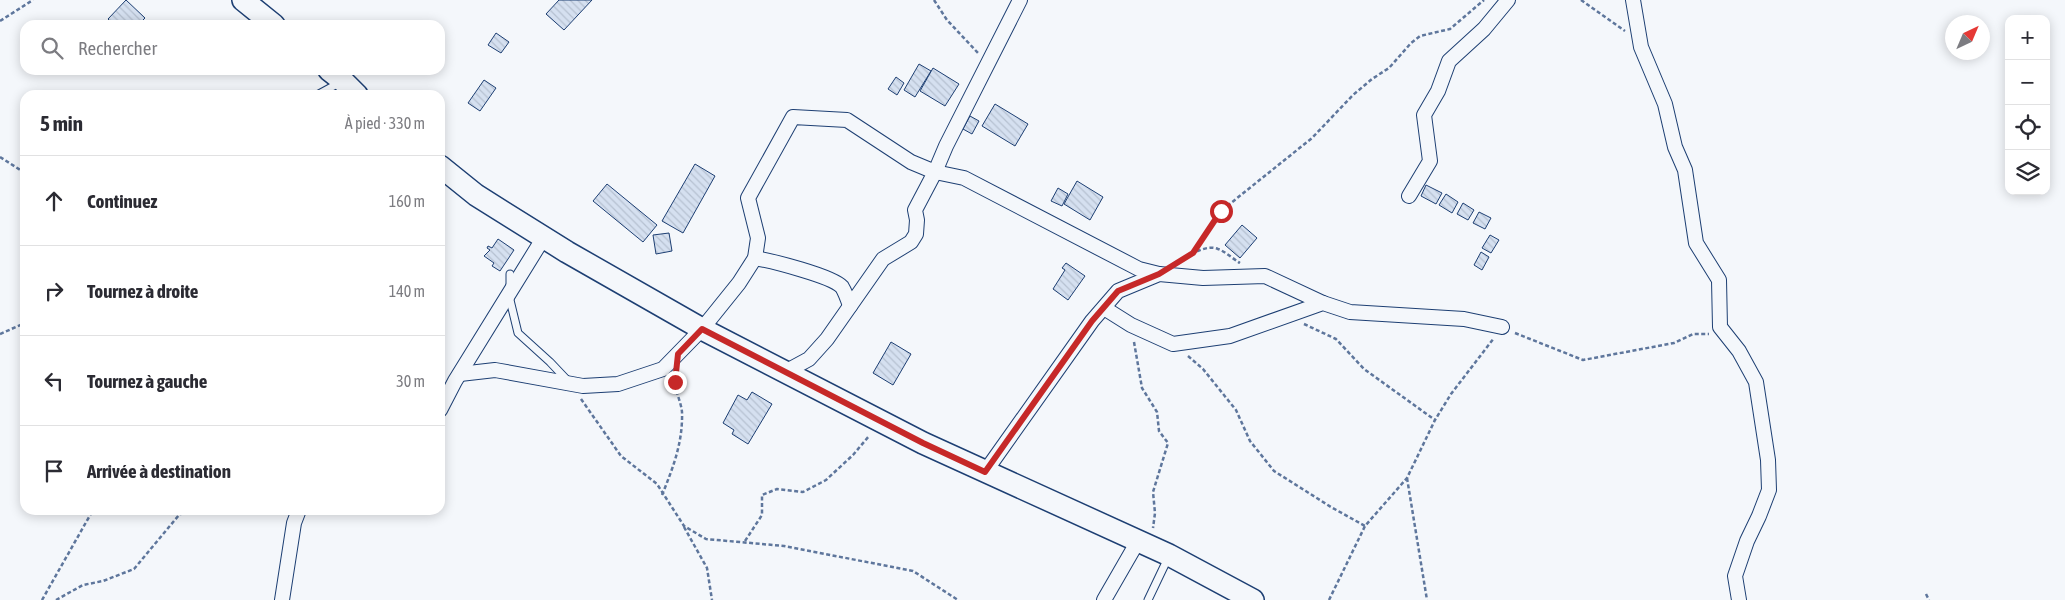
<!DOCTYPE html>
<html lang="fr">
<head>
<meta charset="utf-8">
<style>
	:root { --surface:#fff; --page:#f7f7f7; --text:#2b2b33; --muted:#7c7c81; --line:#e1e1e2 }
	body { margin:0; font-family:"Asap Condensed",sans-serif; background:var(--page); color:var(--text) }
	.controls { position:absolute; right:15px; top:15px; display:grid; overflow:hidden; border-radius:10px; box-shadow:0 2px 12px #0003 }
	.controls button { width:45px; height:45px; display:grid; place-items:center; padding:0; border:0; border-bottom:1px solid var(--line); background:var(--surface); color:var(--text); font:25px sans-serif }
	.compass { position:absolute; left:1945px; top:15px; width:45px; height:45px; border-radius:50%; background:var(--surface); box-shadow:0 2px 12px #0003; rotate:44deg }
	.stop { position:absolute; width:15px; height:15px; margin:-11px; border:4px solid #c62828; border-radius:50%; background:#fff }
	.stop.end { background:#c62828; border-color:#fff; box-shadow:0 1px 5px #0008 }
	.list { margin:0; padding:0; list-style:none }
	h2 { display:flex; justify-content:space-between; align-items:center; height:65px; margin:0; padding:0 20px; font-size:21px }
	h2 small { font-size:16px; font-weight:400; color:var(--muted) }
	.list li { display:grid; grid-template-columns:32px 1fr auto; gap:15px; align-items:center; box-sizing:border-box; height:90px; padding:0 20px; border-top:1px solid var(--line) }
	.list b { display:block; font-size:19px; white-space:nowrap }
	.list em { font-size:16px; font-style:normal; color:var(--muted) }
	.icon { flex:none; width:28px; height:28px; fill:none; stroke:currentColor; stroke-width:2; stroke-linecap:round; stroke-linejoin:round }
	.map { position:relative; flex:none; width:2065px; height:600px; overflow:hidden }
	.search { position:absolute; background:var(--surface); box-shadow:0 2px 12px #0003; left:20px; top:20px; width:425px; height:55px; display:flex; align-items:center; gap:12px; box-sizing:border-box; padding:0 18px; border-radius:15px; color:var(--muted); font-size:19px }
	.panel { position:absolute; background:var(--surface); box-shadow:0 2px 12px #0003; left:20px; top:90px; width:425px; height:425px; border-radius:15px }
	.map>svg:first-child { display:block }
	.building { fill:url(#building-back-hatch); stroke:#1d3f73 }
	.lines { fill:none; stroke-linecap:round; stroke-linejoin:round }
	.lane-casing { stroke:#1d3f73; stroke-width:9 }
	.street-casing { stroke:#1d3f73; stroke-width:16 }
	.primary-casing { stroke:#1d3f73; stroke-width:24 }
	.path { stroke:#5e769c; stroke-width:2.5; stroke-dasharray:4 2.5; stroke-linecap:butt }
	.lane { stroke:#f4f7fb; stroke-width:7 }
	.street { stroke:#f4f7fb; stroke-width:14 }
	.primary { stroke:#f4f7fb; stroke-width:21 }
	.route { stroke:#c62828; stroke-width:6 }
</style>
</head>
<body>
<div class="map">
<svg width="2065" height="600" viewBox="0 0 2065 600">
	<defs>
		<pattern id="building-back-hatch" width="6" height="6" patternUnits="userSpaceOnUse" patternTransform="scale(1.25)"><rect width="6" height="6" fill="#d5e0f0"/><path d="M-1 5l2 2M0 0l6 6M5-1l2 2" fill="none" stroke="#b6c1d1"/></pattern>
	</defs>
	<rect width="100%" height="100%" fill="#f4f7fb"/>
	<g class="building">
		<polygon points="126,0 145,18 138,25 114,25 108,19"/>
		<polygon points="559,0 592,0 564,30 546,14"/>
		<polygon points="496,33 509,42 501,53 488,45"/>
		<polygon points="919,64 931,71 915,97 904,90"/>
		<polygon points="933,68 959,84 945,106 920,91"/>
		<polygon points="896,77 904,83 897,95 888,89"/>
		<polygon points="484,80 496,88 480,111 468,103"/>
		<polygon points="995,104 1028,124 1015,146 982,126"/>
		<polygon points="970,116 979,121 972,134 963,129"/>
		<polygon points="695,164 715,176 683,233 662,221"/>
		<polygon points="1077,181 1103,197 1090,220 1064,204"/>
		<polygon points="607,184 657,225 643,242 593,201"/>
		<polygon points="1426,185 1442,193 1436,204 1421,196"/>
		<polygon points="1058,188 1068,194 1062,206 1051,201"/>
		<polygon points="1446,194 1458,202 1452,213 1439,205"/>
		<polygon points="1463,203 1474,210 1468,220 1457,214"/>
		<polygon points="1479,212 1491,218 1485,229 1473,223"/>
		<polygon points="1242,225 1257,238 1240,258 1225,245"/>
		<polygon points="669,233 672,251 656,254 653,235"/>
		<polygon points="1490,235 1499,240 1491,253 1482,248"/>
		<polygon points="498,239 514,250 500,271 492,266 494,263 484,256 490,250 487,248 488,246 492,248"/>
		<polygon points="1481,252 1489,257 1482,270 1474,265"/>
		<polygon points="1066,263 1085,276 1068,300 1053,289 1065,270 1062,268"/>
		<polygon points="891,342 911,354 893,385 873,373"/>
		<polygon points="752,392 772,404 748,444 732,434 734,430 723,423 738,395 747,400"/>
	</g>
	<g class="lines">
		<g class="lane-casing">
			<g id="lane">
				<polyline points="317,95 341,82"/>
				<polyline points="510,274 510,300 518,333 550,362 568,381"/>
				<polyline points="1148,600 1168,558"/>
			</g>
		</g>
		<g class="street-casing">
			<g id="street">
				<polyline points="1633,0 1641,47 1665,104 1675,147 1685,170 1696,243 1719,280 1720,327 1739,351 1756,382 1768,460 1769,490 1759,516 1747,541 1735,576 1739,600"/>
				<polyline points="1409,196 1430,161 1424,115 1438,91 1449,61 1484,29 1508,0"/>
				<path d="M755,258C772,261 832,276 842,287C845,292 848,300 850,306"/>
				<polyline points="1104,308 1131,325 1173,344 1230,336 1323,303 1350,312 1464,319 1502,327"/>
				<polyline points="785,372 809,359 827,339 883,259 911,242 916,234 917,220 915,210 935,172 946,146 1020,0"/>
				<polyline points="460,374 495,370 583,386 618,384 663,369 702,329 739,283 755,258 758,238 748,198 793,117 847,120 911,162 935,172 964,178 1139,269 1159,274"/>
				<polyline points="440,410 455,381 544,237"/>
				<polyline points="985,472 1092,321 1118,291 1159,274 1203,278 1265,276 1323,303"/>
				<polyline points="282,600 294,523 299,510"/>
				<polyline points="1104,600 1138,541"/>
			</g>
		</g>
		<g class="primary-casing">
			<g id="primary">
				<polyline points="243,0 274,25"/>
				<polyline points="329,70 343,81 357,95"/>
				<polyline points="440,166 476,195 567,252 702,329 923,443 1169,555 1253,600"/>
			</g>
		</g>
		<g class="path">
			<polyline points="934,0 947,20 978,53"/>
			<polyline points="1581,0 1625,31"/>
			<polyline points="0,21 33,0"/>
			<polyline points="0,157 25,173"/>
			<polyline points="1193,253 1221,211 1312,138 1353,95 1372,79 1389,68 1411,43 1420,36 1450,29 1484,0"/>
			<path d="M1180,261C1190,255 1206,244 1218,249C1226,252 1233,259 1240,263"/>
			<polyline points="1304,324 1336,339 1364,369 1435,420"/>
			<polyline points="1515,333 1583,360 1674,343 1693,334 1709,334"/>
			<polyline points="0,334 25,323"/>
			<polyline points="1134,342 1142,388 1157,412 1159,431 1168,443 1153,492 1155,513 1153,528"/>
			<polyline points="1188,356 1203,369 1236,410 1250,441 1274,471 1331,507 1365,526"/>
			<polyline points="581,399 621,456 657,484 684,526 706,539 784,546 913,571 958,600"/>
			<polyline points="1407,478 1427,600"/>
			<path d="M662,495C673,468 683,442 682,412C681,401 674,389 675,378"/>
			<polyline points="684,527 707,568 712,600"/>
			<polyline points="745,541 762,515 762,495 777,489 803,492 826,480 853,455 869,436"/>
			<polyline points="1926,594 1929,600"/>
			<polyline points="42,600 93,510"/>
			<polyline points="56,600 83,585 103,581 134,569 179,515 188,510"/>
			<polyline points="1329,600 1365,526 1407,478 1435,420 1451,394 1494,338"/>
		</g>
		<use href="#lane" class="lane"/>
		<use href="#street" class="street"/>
		<use href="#primary" class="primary"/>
	</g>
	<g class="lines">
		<polyline class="route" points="675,382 678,354 702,329 923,443 985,472 1092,321 1118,291 1159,274 1193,253 1221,211"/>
	</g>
</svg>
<div class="controls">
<button>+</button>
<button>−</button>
<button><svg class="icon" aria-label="locate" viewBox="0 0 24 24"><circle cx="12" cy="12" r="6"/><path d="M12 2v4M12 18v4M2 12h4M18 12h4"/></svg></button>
<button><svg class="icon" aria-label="layers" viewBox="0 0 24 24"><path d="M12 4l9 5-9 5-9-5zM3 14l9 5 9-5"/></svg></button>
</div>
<svg class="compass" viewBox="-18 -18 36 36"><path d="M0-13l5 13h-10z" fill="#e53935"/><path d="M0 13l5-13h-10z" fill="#7c7c81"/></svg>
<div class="stop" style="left:1221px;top:211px"></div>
<div class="stop end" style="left:675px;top:382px"></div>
<div class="search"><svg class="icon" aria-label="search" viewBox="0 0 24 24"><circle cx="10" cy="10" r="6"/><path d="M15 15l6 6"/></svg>Rechercher</div>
<section class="panel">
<h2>5 min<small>À pied · 330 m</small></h2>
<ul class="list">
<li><svg class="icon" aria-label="ahead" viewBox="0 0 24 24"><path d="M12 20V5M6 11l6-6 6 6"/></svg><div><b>Continuez</b></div><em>160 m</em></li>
<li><svg class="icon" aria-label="right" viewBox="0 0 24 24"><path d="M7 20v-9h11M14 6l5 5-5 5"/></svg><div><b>Tournez à droite</b></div><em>140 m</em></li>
<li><svg class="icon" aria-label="left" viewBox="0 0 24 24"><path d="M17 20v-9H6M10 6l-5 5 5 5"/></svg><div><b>Tournez à gauche</b></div><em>30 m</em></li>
<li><svg class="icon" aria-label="arrive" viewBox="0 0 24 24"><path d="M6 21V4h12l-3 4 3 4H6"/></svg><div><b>Arrivée à destination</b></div></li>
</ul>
</section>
</div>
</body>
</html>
